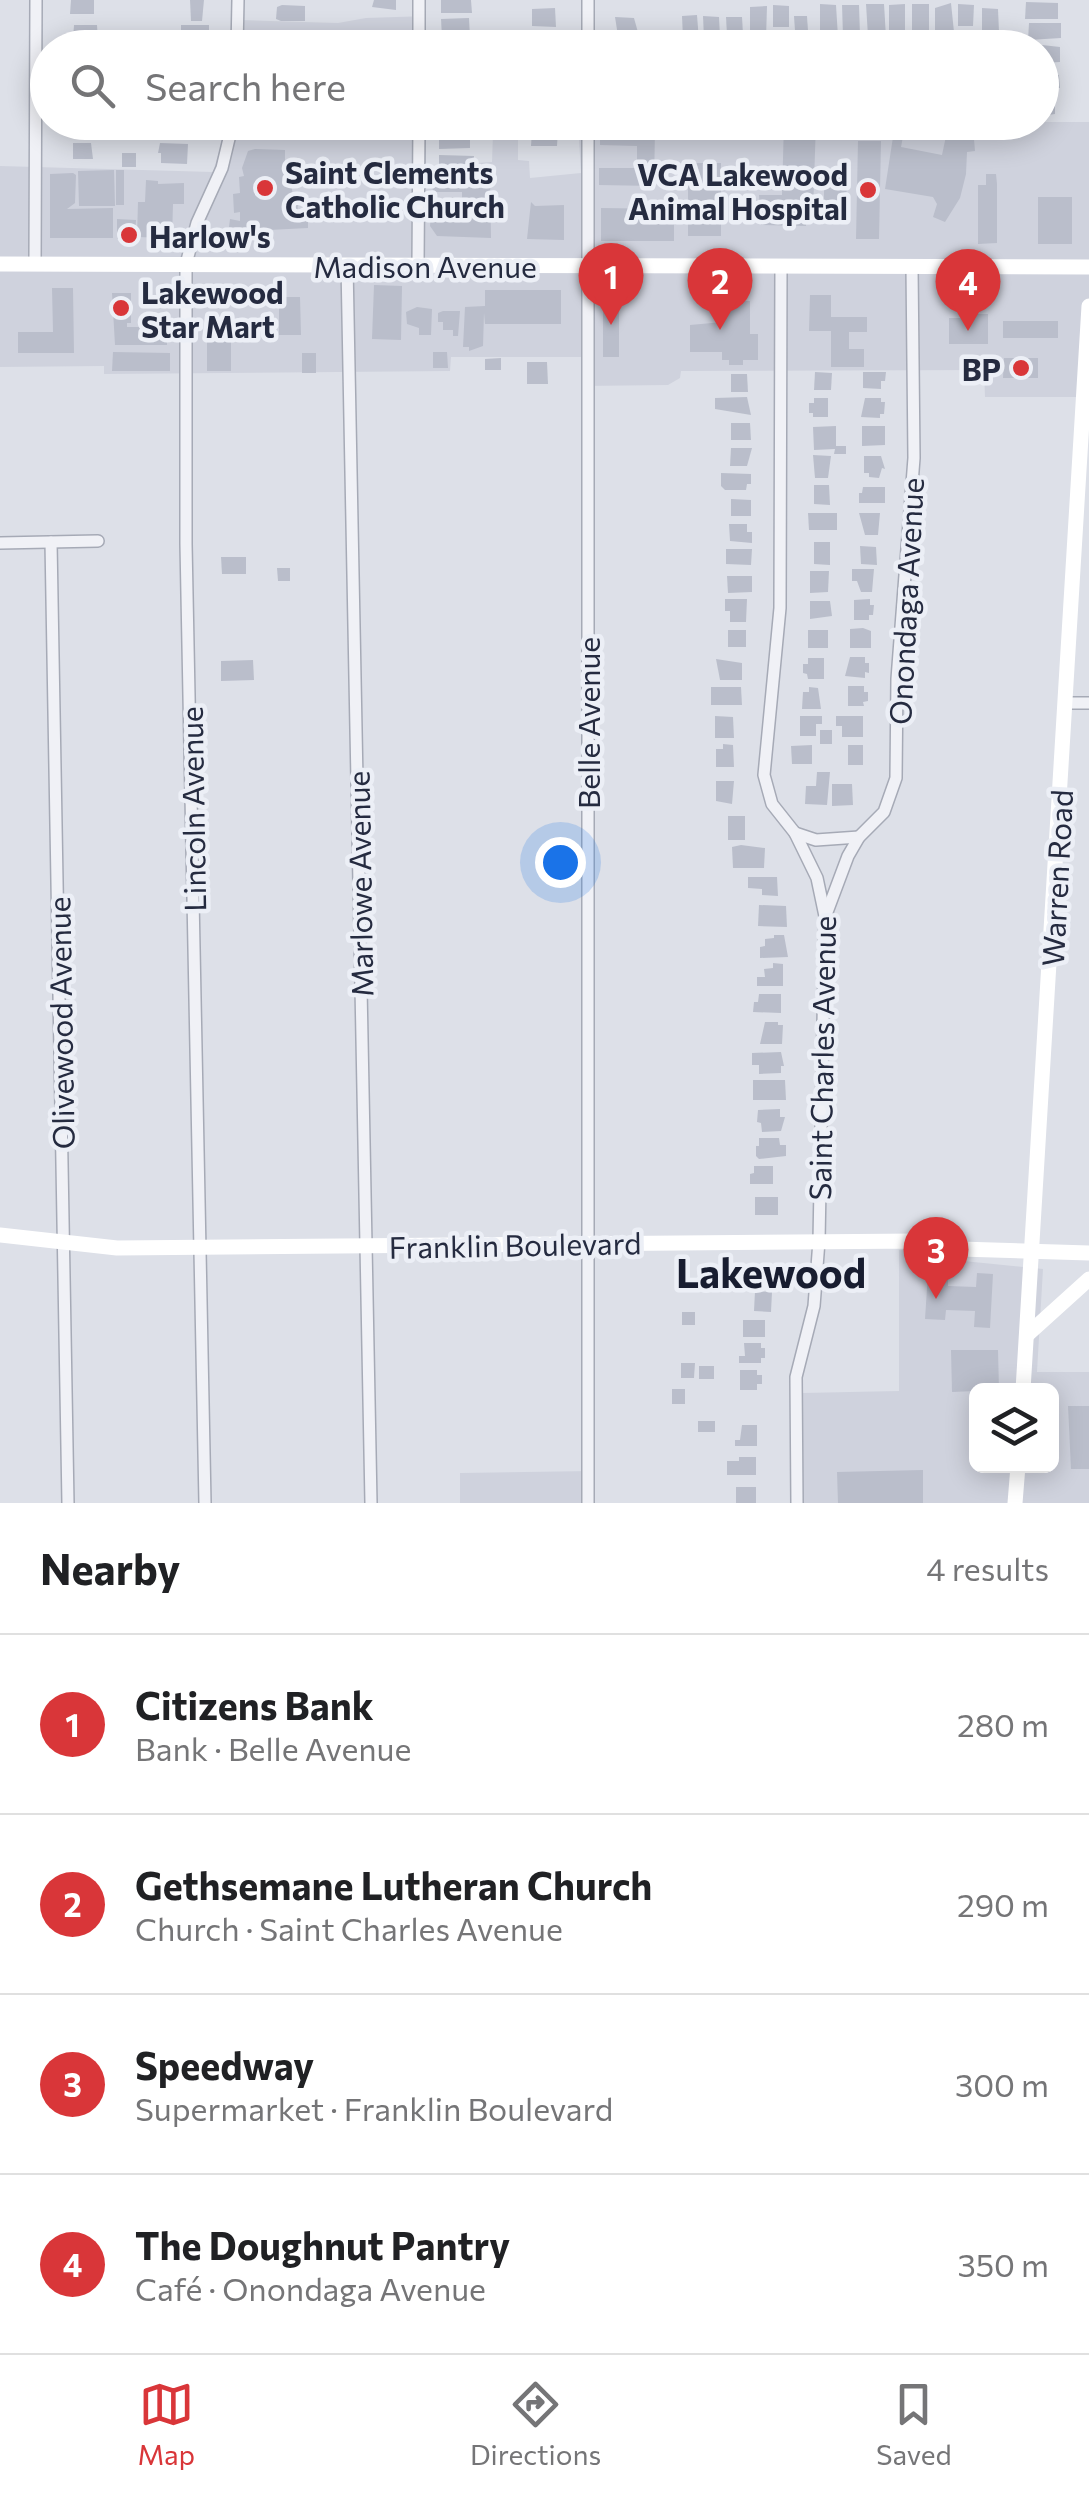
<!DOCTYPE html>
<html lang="en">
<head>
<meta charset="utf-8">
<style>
	:root { --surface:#fff; --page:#f6f6f6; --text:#202124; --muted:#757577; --line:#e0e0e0; --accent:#d93639 }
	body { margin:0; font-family:Commissioner,sans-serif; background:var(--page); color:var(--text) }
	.controls { position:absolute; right:30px; bottom:30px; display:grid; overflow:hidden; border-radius:15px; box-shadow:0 5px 25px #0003 }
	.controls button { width:90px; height:90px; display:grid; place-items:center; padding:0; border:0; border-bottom:2px solid var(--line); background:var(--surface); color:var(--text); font:50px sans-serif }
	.you { position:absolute; left:560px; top:862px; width:35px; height:35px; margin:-25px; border:8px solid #fff; border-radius:50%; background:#1a73e8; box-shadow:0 0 0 15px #1a73e833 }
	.badge { display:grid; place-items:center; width:65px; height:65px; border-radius:50%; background:var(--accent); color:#fff; font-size:32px; font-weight:700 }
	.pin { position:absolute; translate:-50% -82px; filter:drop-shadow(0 2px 5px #0008) }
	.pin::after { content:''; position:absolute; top:52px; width:35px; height:30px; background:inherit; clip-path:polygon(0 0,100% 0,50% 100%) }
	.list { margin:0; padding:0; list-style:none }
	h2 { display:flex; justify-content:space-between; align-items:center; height:130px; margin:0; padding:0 40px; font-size:42px }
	h2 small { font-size:32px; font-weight:400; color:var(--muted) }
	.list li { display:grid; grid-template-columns:65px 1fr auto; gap:30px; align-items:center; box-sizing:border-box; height:180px; padding:0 40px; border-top:2px solid var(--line) }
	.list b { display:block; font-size:38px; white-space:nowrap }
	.list p { margin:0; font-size:32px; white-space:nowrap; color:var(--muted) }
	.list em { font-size:32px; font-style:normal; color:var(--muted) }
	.icon { flex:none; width:55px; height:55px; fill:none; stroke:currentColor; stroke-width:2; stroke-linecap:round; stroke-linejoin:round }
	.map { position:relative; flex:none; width:1089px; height:1503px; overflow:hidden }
	.search { position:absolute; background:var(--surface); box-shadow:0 5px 25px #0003; left:30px; right:30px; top:30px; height:110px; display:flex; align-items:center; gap:25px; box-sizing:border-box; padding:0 35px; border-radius:55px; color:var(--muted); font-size:38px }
	.sheet { height:850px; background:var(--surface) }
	nav { display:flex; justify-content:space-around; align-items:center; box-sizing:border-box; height:140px; border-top:2px solid var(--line); background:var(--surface); font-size:28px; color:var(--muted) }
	nav a { display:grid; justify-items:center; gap:5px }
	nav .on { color:var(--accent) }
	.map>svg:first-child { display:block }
	.built { fill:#cfd2dd; fill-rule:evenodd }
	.building { fill:#babecb }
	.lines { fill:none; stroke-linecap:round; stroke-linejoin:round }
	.street-casing { stroke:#a6aab6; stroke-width:14 }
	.street { stroke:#f0f1f6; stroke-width:11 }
	.secondary { stroke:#fff; stroke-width:15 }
	.poi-dot { fill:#d93639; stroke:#eceff6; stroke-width:4 }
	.labels { text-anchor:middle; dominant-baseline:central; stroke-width:9; stroke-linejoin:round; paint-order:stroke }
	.poi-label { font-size:30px; font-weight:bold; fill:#252b40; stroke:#eceff6; text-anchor:start }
	.street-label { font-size:30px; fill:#252b40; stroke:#eceff6 }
	.district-label { font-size:40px; font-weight:bold; fill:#181d30; stroke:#eceff6 }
</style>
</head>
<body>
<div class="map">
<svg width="1089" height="1503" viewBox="0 0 1089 1503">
	<rect width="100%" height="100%" fill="#dde0e8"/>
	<g class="built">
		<polygon points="426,16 426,47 238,48 238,20 338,23 366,18"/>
		<polygon points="228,122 426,123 426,173 476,175 477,163 492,162 493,133 518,131 518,160 529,161 530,178 581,173 578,123 674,126 675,122 1089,122 1089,412 1086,397 985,397 984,370 681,371 680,378 668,385 581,386 581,357 451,357 450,371 104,374 104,366 0,367 0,166 213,172"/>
		<path d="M899,1250L918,1251L944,1259L1043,1269L1037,1372H1089V1503H803L802,1393L899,1391ZM976,1390H1052V1466H976Z"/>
		<polygon points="592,1471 592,1503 460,1503 460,1473"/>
	</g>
	<g class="building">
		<polygon points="71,0 94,0 94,14 70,14"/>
		<polygon points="190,0 204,0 202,21 191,21"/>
		<polygon points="396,0 396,10 372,7 374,0"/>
		<polygon points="441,0 471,0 472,13 441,13"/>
		<polygon points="1026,2 1058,3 1058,19 1025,19"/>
		<polygon points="951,3 954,32 935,32 935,8"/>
		<polygon points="820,4 836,5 838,37 820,38"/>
		<polygon points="866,4 884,4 886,37 868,36"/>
		<polygon points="905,4 905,36 889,37 889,5"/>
		<rect x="912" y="4" width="17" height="32"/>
		<polygon points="958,4 974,5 973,26 958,26"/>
		<polygon points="282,5 305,6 305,21 281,21 276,19 277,7"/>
		<polygon points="773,5 789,6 789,27 773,27"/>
		<polygon points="842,5 859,5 860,35 843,36"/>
		<polygon points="767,6 766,38 750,38 750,7"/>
		<polygon points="555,8 556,27 532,26 532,9"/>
		<polygon points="982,8 998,9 999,32 982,32"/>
		<polygon points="697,15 699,41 683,38 682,16"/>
		<polygon points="703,16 719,17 720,37 704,38"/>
		<polygon points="794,16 807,16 808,31 795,31"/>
		<polygon points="615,17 634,18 639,36 618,36"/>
		<polygon points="726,17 742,17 743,34 727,35"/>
		<polygon points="469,18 470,38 442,37 441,19"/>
		<polygon points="1029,23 1061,23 1061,38 1028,40"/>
		<polygon points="74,25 97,25 98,40 73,39"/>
		<rect x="181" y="25" width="28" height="18"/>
		<polygon points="521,39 555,40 555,48 522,48"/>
		<polygon points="441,42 472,42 472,48 440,48"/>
		<polygon points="1042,45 1060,47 1060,62 1042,63"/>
		<polygon points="1042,73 1059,75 1060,88 1042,88"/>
		<polygon points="1042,99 1055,99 1055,114 1042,116"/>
		<polygon points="71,122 97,122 97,137 73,137"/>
		<polygon points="161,122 195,122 195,129 201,129 200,140 167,139 167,130 161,130"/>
		<rect x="441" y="122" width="29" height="7"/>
		<polygon points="784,122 816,122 813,213 806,213 806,226 761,225 759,195 782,195"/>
		<polygon points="949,122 973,127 975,151 967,152 966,174 960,198 945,222 933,217 937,204 933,197 885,189 895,124 905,126 901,147 942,155"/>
		<polygon points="600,128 655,129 654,186 599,185 599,168 637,168 637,146 600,145"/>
		<polygon points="532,129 558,130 557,146 531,146"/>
		<polygon points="439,132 470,132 470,148 439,149"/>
		<polygon points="858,141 881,141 879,239 856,239"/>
		<polygon points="73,143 91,143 93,159 73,159"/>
		<polygon points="160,143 188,144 187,164 161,163 161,153 158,153"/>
		<polygon points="255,149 285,150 285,176 290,176 294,203 298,203 297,220 308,222 308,228 247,231 246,227 229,227 230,219 240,221 240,212 234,213 233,194 240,193 239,177 244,176 242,168 248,151"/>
		<rect x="122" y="153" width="14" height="14"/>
		<polygon points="439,155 474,156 474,174 439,173"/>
		<rect x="688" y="163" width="33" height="73"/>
		<polygon points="832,169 847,169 846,216 824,216 824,179 832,179"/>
		<polygon points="114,170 115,206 79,206 78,171"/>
		<rect x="116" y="170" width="8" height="35"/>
		<polygon points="73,173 76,175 75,203 67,209 113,208 113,238 50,238 50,174"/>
		<polygon points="986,174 996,174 997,184 997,243 978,244 978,185 986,185"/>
		<polygon points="431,177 490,179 491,238 437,236 430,226 432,201 446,200 446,207 462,206 462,192 433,192"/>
		<polygon points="146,180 158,181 158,184 184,183 184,204 173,204 172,238 137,237 138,202 145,202"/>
		<rect x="1038" y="197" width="34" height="47"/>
		<polygon points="531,202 535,206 564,205 564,240 527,239"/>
		<polygon points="601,208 674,209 674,241 601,241"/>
		<polygon points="117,219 136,220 135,236 117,239"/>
		<polygon points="374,285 402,286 401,340 372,339"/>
		<polygon points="52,288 73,288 74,353 18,353 18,332 53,332"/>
		<polygon points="485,290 561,290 561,324 485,324 484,313 483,346 469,351 469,347 463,347 465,307 485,306"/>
		<polygon points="112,293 131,293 131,323 127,323 127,327 149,327 149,321 167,321 167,345 115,345"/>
		<rect x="603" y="293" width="16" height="64"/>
		<polygon points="810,295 831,295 831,317 867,317 867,332 849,332 849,349 864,349 864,367 831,367 831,331 809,331"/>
		<polygon points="279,297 300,297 301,335 279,335"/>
		<polygon points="723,301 750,301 750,334 758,334 758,360 743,360 743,365 729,365 729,360 722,360 722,352 690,352 690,325 723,322"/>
		<polygon points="417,307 432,309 431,335 419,335 419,328 407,324 406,312"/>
		<polygon points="443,311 460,311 458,336 453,336 453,330 443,330 443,322 438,322 438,313"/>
		<polygon points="975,314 988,314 988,344 949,344 949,318 975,318"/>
		<rect x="207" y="321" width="24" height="50"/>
		<rect x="1003" y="321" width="55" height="17"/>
		<polygon points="113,352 170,353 170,371 112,371"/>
		<polygon points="433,352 447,352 448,368 433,368"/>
		<rect x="302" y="353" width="14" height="20"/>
		<polygon points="501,358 501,370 485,370 485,359"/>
		<polygon points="1004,358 1038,358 1038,378 1003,378"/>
		<polygon points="527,362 547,362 548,384 527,384"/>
		<polygon points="815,372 832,373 831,390 814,390"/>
		<polygon points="863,372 886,372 885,381 881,381 881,389 863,388"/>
		<polygon points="731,374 747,374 748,392 731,392"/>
		<polygon points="747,397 751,415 715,409 715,398"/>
		<polygon points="814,398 828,398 828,417 813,417 813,413 809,413 809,403 814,403"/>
		<polygon points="865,398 881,398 881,402 885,402 884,414 880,414 880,418 861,417"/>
		<polygon points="731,423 750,423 751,440 731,440"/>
		<polygon points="836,426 836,446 846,446 846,454 834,454 835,449 814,450 813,427"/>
		<polygon points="862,426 885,426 885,445 862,446"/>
		<polygon points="731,448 752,448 747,466 730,466"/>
		<polygon points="813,455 831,456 828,478 815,478"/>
		<polygon points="864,456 881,456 885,469 882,468 879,478 869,477 869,473 864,473"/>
		<polygon points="721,473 751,474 751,484 747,484 746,490 725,490 721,486"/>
		<polygon points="814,485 829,485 830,505 814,504"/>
		<polygon points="863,487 885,487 885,503 859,503 859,493 862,493"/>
		<polygon points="731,499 751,500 751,516 731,516"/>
		<polygon points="808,513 837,513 837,530 809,530"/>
		<polygon points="859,513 880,513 878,535 865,535"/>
		<polygon points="729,524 747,524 747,532 752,532 752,543 730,541"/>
		<polygon points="814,542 830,542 830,565 814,564"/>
		<polygon points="860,546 876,547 877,565 861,564"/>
		<polygon points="726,549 752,549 751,565 726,564"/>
		<polygon points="221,557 246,557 246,574 222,574"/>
		<polygon points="277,568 290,568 290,581 278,581"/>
		<polygon points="852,569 874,569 872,592 861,592 857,581 852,581"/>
		<polygon points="810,571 829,571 828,592 810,593"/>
		<polygon points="727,576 752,576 752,592 728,593"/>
		<polygon points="725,599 747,599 746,622 730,622 730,611 725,611"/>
		<polygon points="870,599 870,605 874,605 873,615 869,615 869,620 854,620 854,600"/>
		<polygon points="810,601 830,601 832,616 810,619"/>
		<polygon points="863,628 871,631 871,648 850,648 850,629"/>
		<rect x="728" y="630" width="18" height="17"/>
		<rect x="808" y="630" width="20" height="18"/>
		<polygon points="850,657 865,657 865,663 869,663 869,673 865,672 865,678 845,676"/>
		<polygon points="808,658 824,658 824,679 808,679 807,674 803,673 803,664 808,664"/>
		<polygon points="716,659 742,663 742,680 720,680"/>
		<polygon points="253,660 254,680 221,681 221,661"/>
		<polygon points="848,686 864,686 864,692 868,692 868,701 863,702 864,706 848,706"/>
		<polygon points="711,687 741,687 742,705 711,705"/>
		<polygon points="809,687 818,688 821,709 802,709 803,692 809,692"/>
		<polygon points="715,716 733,717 734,738 715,738"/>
		<polygon points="800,716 822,716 822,724 816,724 816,736 800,736"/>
		<polygon points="836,716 863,716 863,737 842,737 842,726 836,726"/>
		<rect x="820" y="730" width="12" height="14"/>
		<polygon points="723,744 733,745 734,767 716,767 716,749 723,749"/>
		<polygon points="812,745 812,764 792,764 791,746"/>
		<rect x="848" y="745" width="15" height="20"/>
		<polygon points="817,772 830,772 827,805 805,804 806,786 816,786"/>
		<polygon points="716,781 734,781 732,804 716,801"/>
		<polygon points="832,784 852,784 853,805 832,806"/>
		<rect x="728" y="816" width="17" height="24"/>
		<polygon points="741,845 765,848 764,868 733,868 732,847"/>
		<polygon points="748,877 777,877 778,896 762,895 762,889 748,888"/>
		<polygon points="759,905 786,906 787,927 758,926"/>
		<polygon points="774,935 784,935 788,957 760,958 760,947 765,946 765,939 774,938"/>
		<polygon points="773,963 783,964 783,986 757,986 757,977 765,977 764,969 773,968"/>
		<polygon points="759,994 781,994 781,1013 753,1012 754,1002 758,1002"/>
		<polygon points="765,1022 778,1022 778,1025 783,1025 782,1044 760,1044"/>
		<polygon points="781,1052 784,1066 781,1066 781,1073 759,1074 759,1065 752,1065 752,1053"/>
		<polygon points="753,1080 785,1080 786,1100 753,1100"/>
		<polygon points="780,1109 780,1117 785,1117 781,1131 762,1132 761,1123 757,1122 758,1110"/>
		<polygon points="759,1138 779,1138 780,1145 786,1145 786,1156 759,1159 756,1156 756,1146 759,1146"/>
		<polygon points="754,1166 773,1166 773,1184 750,1184 750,1174 754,1173"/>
		<rect x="755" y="1197" width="23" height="18"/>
		<polygon points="759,1268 780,1268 780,1284 763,1285"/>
		<polygon points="928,1273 948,1274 948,1286 976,1287 977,1273 993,1274 990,1328 974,1327 975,1311 946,1310 945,1320 925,1319"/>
		<polygon points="755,1291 772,1292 771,1312 754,1311"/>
		<rect x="682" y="1312" width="13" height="13"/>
		<rect x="743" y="1320" width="22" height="17"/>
		<polygon points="744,1343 761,1343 761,1348 765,1348 765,1358 761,1358 761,1363 739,1363 739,1356 745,1356"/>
		<polygon points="951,1350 998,1350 999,1390 952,1392"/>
		<polygon points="681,1363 695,1363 694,1378 681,1378"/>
		<rect x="699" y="1366" width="15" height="13"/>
		<polygon points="740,1370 757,1370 757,1375 762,1375 762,1384 757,1384 757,1390 740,1390"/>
		<rect x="672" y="1389" width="13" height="15"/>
		<polygon points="1068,1406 1089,1406 1089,1469 1071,1469"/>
		<rect x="698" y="1421" width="17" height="11"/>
		<polygon points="742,1425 757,1425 757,1446 735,1446 735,1440 740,1440"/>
		<polygon points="739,1457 756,1457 756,1475 727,1475 727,1461 739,1461"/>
		<polygon points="923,1470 923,1503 838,1503 837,1472"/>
		<rect x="736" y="1487" width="20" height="16"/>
	</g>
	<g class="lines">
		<g class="street-casing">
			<g id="street">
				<polyline points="588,0 588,48"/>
				<polyline points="237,48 238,0"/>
				<polyline points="419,48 419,0"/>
				<polyline points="35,264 36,0"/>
				<polyline points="347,265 371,1503"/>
				<polyline points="418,265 419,122"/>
				<polyline points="781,266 780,608 764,775 772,804 795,833 817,878 825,916 819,1241 814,1306 796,1377 797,1503"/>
				<polyline points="51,542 68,1503"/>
				<polyline points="0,543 98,541"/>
				<polyline points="1066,703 1089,703"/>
				<polyline points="795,833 816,840 859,837"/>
				<polyline points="827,912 848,856 859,837 884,812 896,778 897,679 914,458 912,267"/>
				<polyline points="205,1503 186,544 186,264 197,223 222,168 233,122"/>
				<polyline points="588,1503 588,122"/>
			</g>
		</g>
		<use href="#street" class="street"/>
		<g class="secondary">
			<polyline points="0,264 1089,267"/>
			<polyline points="0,1235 117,1248 919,1241 960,1249 1089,1253"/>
			<polyline points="1027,1335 1089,1279"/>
			<polyline points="1023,1390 1089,306"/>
			<polyline points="1015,1503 1018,1466"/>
		</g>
	</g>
	<g class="poi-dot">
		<circle cx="265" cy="188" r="10"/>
		<circle cx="868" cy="190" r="10"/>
		<circle cx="129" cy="235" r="10"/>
		<circle cx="121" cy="308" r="10"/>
		<circle cx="1021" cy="368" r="10"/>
	</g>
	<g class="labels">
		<g class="poi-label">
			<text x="285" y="171">Saint Clements<tspan x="285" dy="34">Catholic Church</tspan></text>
			<text x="848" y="173" text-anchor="end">VCA Lakewood<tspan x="848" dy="34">Animal Hospital</tspan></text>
			<text x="149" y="235">Harlow's</text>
			<text x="141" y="291">Lakewood<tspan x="141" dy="34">Star Mart</tspan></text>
			<text x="1001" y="368" text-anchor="end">BP</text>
		</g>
		<g class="street-label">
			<text x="425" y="265">Madison Avenue</text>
			<text transform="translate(905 601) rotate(-87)">Onondaga Avenue</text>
			<text transform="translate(587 723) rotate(-90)">Belle Avenue</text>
			<text transform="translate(192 809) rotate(-91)">Lincoln Avenue</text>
			<text transform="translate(1056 878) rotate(-87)">Warren Road</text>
			<text transform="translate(359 884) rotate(-91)">Marlowe Avenue</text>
			<text transform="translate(60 1023) rotate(-91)">Olivewood Avenue</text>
			<text transform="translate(821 1058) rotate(-89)">Saint Charles Avenue</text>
			<text transform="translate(515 1244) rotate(-1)">Franklin Boulevard</text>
		</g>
		<g class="district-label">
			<text x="771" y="1271">Lakewood</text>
		</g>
	</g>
</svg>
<div class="controls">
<button><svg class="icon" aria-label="layers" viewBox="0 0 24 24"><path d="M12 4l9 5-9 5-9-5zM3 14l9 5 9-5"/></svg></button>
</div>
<div class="you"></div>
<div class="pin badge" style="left:611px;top:325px">1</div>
<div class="pin badge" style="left:720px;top:330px">2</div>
<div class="pin badge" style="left:936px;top:1299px">3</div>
<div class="pin badge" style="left:968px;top:331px">4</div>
<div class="search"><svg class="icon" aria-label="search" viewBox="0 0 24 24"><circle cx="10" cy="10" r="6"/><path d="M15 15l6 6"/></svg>Search here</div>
</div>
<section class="sheet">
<h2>Nearby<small>4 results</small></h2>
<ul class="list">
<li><span class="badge">1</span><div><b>Citizens Bank</b><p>Bank · Belle Avenue</p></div><em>280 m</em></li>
<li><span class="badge">2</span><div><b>Gethsemane Lutheran Church</b><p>Church · Saint Charles Avenue</p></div><em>290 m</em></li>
<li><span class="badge">3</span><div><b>Speedway</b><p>Supermarket · Franklin Boulevard</p></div><em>300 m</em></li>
<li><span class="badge">4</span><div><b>The Doughnut Pantry</b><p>Café · Onondaga Avenue</p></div><em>350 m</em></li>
</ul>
</section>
<nav>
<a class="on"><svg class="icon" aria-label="map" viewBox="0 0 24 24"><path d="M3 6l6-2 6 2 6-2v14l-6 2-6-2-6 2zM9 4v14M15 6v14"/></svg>Map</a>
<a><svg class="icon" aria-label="directions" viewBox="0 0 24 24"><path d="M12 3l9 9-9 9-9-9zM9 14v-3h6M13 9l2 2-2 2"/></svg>Directions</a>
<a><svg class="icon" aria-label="saved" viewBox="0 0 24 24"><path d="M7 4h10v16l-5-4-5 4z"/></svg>Saved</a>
</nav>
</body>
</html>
